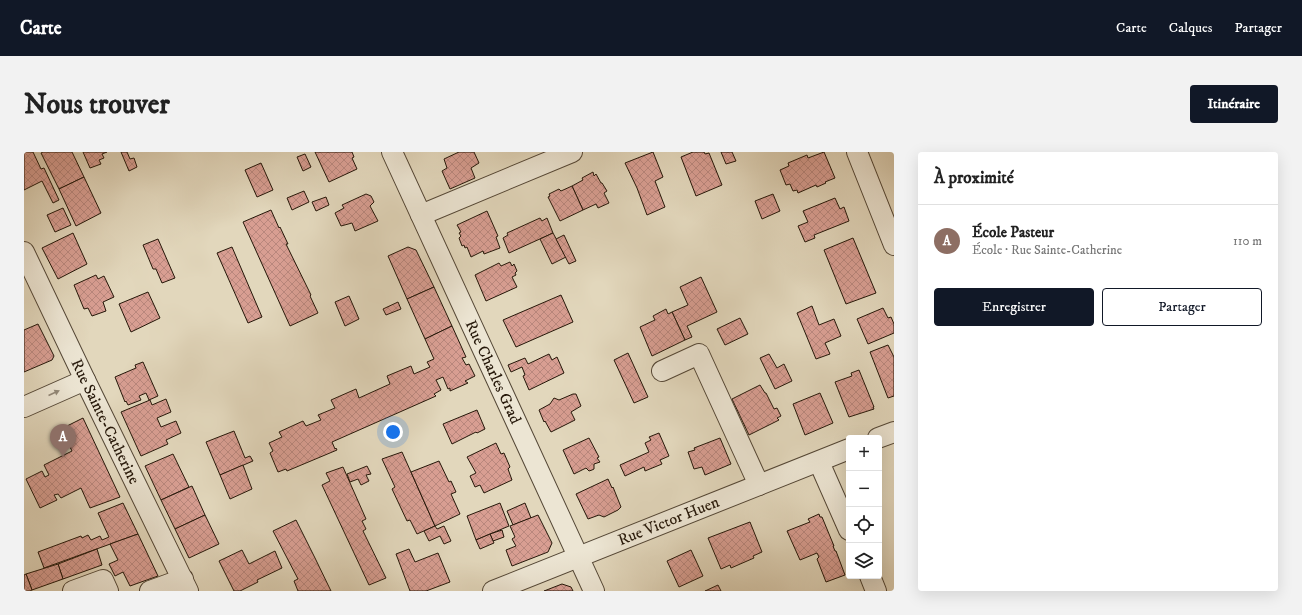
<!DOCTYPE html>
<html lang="fr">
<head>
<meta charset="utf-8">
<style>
	:root { --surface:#fff; --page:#f2f2f2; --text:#222; --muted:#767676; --line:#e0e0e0; --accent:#111827 }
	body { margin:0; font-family:"IM FELL DW Pica",serif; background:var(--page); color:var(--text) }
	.controls { position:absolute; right:12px; bottom:12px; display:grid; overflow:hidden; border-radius:4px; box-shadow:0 4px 16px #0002 }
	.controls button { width:36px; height:36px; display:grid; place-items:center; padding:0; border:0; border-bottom:1px solid var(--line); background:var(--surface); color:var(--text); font:20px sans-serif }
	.you { position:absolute; left:369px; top:280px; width:14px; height:14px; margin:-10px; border:3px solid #fff; border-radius:50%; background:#1a73e8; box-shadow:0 0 0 6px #1a73e833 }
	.badge { display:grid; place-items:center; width:26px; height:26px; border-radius:50%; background:var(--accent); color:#fff; font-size:13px; font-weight:700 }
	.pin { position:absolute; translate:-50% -33px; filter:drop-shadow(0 1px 2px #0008) }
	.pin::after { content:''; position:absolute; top:21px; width:14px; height:12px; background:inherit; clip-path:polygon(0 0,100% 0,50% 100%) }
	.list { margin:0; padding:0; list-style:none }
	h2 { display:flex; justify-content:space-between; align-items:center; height:52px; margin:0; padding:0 16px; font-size:17px }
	h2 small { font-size:13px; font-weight:400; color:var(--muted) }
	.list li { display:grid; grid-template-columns:26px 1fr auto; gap:12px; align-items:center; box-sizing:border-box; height:72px; padding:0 16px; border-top:1px solid var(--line) }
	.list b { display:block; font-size:15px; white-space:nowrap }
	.list p { margin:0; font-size:13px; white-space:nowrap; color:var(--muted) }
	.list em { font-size:13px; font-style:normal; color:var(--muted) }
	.actions { display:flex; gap:8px; padding:12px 16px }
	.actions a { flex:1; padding:9px 0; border:1px solid var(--accent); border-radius:4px; text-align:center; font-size:14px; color:var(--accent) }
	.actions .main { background:var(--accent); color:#fff }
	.icon { flex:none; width:22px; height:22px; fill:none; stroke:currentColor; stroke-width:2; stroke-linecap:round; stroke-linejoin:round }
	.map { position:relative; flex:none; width:870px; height:439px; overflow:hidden; border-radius:4px }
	header { display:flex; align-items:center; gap:24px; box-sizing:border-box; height:56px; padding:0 20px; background:var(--accent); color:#fff }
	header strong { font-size:19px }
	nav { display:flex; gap:22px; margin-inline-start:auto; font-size:14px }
	.intro { display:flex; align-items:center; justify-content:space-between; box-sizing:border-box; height:96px; padding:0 24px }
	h1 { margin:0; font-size:28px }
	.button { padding:10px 18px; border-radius:4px; background:var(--accent); color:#fff; font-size:14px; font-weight:700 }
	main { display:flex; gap:24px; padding:0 24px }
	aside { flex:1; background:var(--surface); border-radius:4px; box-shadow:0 4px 16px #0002 }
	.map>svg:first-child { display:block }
	.building { fill:url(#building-cross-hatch); stroke:#251709 }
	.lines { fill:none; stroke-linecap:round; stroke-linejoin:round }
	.minor-casing { stroke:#544736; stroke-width:22 }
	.minor { stroke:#ece5d3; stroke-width:20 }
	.oneway { fill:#928878 }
	.labels { text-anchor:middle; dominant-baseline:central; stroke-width:4; stroke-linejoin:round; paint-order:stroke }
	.street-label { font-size:16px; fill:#251709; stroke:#ece5d3 }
</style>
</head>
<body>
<header>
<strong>Carte</strong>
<nav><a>Carte</a><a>Calques</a><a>Partager</a></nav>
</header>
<div class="intro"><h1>Nous trouver</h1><a class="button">Itinéraire</a></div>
<main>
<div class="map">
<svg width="870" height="439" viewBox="0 0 870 439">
	<defs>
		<pattern id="building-cross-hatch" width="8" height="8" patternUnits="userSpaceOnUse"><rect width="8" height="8" fill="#d89e92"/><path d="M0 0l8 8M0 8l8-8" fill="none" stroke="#b9877d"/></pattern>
	</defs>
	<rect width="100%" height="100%" fill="#e2d7bc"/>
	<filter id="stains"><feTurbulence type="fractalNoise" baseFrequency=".005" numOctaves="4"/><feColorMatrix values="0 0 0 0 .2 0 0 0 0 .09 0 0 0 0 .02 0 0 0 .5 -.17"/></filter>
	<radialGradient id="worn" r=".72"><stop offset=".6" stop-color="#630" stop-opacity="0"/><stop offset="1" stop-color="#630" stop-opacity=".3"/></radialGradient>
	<g class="building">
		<polygon points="0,0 9,0 17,17 20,16 35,48 29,51 18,29 0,38"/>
		<polygon points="19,0 48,0 60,25 35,37 17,1"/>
		<polygon points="59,0 83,0 78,2 80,6 75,8 77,12 66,16"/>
		<polygon points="97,0 103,0 106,7 110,6 113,15 105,19"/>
		<polygon points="291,0 328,0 330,5 328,6 333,17 305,30"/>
		<polygon points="435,0 450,0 455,11 447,16 451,26 426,37 418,19 423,16 420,7"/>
		<polygon points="629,0 639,25 631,29 641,55 623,63 613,36 601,11"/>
		<polygon points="669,0 680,0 681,2 685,1 698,33 672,44 657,5"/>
		<polygon points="697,0 708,0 712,9 702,12"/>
		<polygon points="800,0 811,26 801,30 802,31 793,35 792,33 774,41 773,38 769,39 766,32 762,33 756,18 765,14 764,11 783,3 784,6"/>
		<polygon points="281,2 287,15 279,19 273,5"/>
		<polygon points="237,11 249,38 233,45 221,18"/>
		<polygon points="569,20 570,24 572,22 577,31 578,31 583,39 580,41 585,51 574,56 572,52 559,58 548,34 559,28 558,26"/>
		<polygon points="60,25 77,61 52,74 35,37"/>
		<polygon points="548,34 559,58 536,69 524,45 526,44 525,42 535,37 537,39"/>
		<polygon points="280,39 285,50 268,58 263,46"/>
		<polygon points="342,42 347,44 350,50 346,54 354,69 331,79 328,71 317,74 311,61 320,56 318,53"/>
		<polygon points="749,42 756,59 738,67 731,49"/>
		<polygon points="302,45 305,53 292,59 288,50"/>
		<polygon points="811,46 816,57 820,55 825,69 790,83 791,86 781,90 774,74 784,70 779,59"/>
		<polygon points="39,56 47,73 31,80 23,63"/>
		<polygon points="247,58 255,76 256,75 264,92 262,92 287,143 286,144 294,161 266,174 219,70"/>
		<polygon points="463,59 474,84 472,85 476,96 460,102 459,99 447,105 443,95 441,96 440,93 438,94 435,86 437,84 435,81 437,80 433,73"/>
		<polygon points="516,66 518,69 523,66 529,81 485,101 479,86 484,83 483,81"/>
		<polygon points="49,81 63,112 34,127 18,96"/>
		<polygon points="529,81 542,105 528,112 516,87"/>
		<polygon points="540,83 552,109 545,112 532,87"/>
		<polygon points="829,86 852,141 822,152 800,98"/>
		<polygon points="134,87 151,126 138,131 132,117 129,117 119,93"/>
		<polygon points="208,95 238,165 224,171 193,101"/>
		<polygon points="384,95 392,98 410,135 383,147 364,104"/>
		<polygon points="486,110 488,114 490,112 493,119 491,121 492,123 488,125 493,135 462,149 451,123 475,111 477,114"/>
		<polygon points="72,123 74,127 80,124 90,145 79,150 82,159 68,164 64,156 60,157 50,133"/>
		<polygon points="677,125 693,160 663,174 668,185 661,188 648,160 664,153 656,135"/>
		<polygon points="410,135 428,174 401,187 383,147"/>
		<polygon points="124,140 136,166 107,180 95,152"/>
		<polygon points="537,143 549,170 492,195 479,168"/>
		<polygon points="325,144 335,167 321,174 311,150"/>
		<polygon points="374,150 377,157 362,163 359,157"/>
		<polygon points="788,154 795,173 810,167 817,184 801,191 806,202 792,207 773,161"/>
		<polygon points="859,156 864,166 867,165 870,172 870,181 844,192 833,167"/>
		<polygon points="642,157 644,162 648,160 661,188 628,204 616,175 631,168 629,164"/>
		<polygon points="716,166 724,182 701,193 693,177"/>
		<polygon points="14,172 30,204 28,208 0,220 0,178"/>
		<polygon points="428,174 442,205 438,206 442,213 445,212 451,224 441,229 444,231 426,239 426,236 424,237 419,225 412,228 417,238 410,242 412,244 308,290 311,297 312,296 313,298 263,319 262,317 254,320 246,301 249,299 245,291 258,285 255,280 279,269 282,274 297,268 294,263 311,256 307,248 332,237 335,246 366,232 363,224 387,214 390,222 406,215 403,210 410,207 401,187"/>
		<polygon points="864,193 870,205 870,244 864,246 846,200"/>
		<polygon points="604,201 624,245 610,251 590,208"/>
		<polygon points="525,202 528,208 533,205 540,221 505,238 499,224 501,223 498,215 487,220 484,213 501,206 504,212"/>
		<polygon points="745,202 753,216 760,212 768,229 751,237 736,206"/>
		<polygon points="119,210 134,244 125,248 122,241 115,244 117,248 104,253 102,249 101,250 91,225 112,216 111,213"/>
		<polygon points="835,218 850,255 849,255 850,257 825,265 811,230 828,224 827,221"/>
		<polygon points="736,233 741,241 742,241 750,257 753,256 757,264 753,266 755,268 725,283 708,247"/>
		<polygon points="796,241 809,271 781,283 769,252"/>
		<polygon points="549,242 552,242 557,254 547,260 551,268 527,280 521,269 520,270 515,258 526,252 530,246 535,248"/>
		<polygon points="142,247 147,260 133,266 137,275 152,269 157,281 142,288 144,292 117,304 97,260 126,248 128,253"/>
		<polygon points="453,258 461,277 453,281 452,280 428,292 419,272"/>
		<polygon points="59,266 96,345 66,356 57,336 37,346 34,342 30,343 33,348 16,356 2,327 18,319 21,325 25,323 20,313 48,299 37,277"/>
		<polygon points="210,279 221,306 226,304 229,309 196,323 182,290"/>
		<polygon points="635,281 645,304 636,308 638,312 621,319 620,315 601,324 596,313 625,300 621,291 627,288 625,285"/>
		<polygon points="565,286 575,305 573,306 576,310 570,312 570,317 568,318 565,319 562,316 550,322 539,298"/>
		<polygon points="696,286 707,312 681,323 678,315 670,317 664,300 671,298 670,296"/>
		<polygon points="472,291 477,302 480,301 486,315 484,317 488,328 460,341 456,333 451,335 446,324 452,321 443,305"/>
		<polygon points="378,300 411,374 393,382 386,368 383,369 368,337 371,335 358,307"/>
		<polygon points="149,302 165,335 137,348 121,314"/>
		<polygon points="415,309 425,330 427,329 432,340 427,342 436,362 411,374 387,320"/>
		<polygon points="219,313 228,337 206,347 196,323"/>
		<polygon points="343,314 347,322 342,323 345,329 337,333 334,327 326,330 323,322"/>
		<polygon points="319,315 342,367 338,369 342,377 339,379 362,426 345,433 298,333 306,329 302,321"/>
		<polygon points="584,327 588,336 589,335 597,355 594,358 580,365 575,363 564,367 552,342"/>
		<polygon points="168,334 181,363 151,377 137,348"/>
		<polygon points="99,351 114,382 20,416 14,400 57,384 58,386 64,383 67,388 76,384 78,388 85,385 74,361"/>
		<polygon points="476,351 485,374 452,388 443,364"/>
		<polygon points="501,351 507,366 489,373 483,359"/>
		<polygon points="795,362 796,365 798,365 810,394 809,394 811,399 812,399 821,423 802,430 793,407 795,405 793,401 776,408 763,379 786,370 784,367"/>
		<polygon points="181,363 195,392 165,406 151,377"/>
		<polygon points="514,363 528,391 524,400 488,414 482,398 492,394 488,387 491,385 486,374"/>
		<polygon points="272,368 291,406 307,439 274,439 270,429 274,427 249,379"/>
		<polygon points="726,370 738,400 729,404 730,406 707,416 706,413 697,417 684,386"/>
		<polygon points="411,374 413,377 420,374 427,389 420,392 416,384 405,389 400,379"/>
		<polygon points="478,378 480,385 469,389 466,382"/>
		<polygon points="114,382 134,424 106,434 99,420 91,424 85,412 94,408 86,392"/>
		<polygon points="466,382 470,391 456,397 452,388"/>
		<polygon points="73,397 78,413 39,427 34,412"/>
		<polygon points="385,397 391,410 414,401 426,430 402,439 386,439 372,402"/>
		<polygon points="218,398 225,412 251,399 258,416 233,428 234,430 216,439 210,439 195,409"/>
		<polygon points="667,398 679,424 655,435 643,409"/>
		<polygon points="34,412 39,427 8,438 2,422"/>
		<polygon points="2,422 8,438 6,439 0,439 0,423"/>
		<polygon points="538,432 547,435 549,439 520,439"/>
		<polygon points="694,433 697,439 681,439"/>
	</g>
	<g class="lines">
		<g class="minor-casing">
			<g id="minor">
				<path id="s1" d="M368,0L570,439"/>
				<polyline points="833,0 870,93"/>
				<polyline points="397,63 548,0"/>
				<path id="s2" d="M0,100L61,228L164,439"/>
				<polyline points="638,219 675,202 735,333"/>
				<polyline points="0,255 61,228"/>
				<polyline points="854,286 870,280"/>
				<polyline points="795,310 825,378"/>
				<polyline points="846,424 852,439"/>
				<polyline points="49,439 79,428 84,439"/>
				<polyline points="126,439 159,427"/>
				<path id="s3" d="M469,439L825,297"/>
			</g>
		</g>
		<use href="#minor" class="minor"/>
	</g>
	<defs><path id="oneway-solid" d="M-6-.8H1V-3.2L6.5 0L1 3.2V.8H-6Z"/></defs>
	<use class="oneway" href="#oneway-solid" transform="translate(30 241) rotate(-24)"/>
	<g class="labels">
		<g class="street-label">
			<text stroke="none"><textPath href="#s1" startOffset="242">Rue Charles Grad</textPath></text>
			<text stroke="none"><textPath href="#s2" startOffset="188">Rue Sainte-Catherine</textPath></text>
			<text stroke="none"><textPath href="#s3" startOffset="189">Rue Victor Huen</textPath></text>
		</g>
	</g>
	<rect width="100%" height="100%" filter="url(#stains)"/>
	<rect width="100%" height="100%" fill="url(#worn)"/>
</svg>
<div class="controls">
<button>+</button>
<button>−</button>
<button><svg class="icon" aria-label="locate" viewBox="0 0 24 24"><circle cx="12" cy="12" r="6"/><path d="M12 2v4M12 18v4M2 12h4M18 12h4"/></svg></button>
<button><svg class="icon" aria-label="layers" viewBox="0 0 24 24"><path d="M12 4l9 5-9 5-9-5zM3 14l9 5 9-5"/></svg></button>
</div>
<div class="you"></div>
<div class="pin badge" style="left:39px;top:305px;background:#8d6e63">A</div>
</div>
<aside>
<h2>À proximité<small></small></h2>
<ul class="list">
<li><span class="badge" style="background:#8d6e63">A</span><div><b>École Pasteur</b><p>École · Rue Sainte-Catherine</p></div><em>110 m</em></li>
</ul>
<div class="actions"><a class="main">Enregistrer</a><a>Partager</a></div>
</aside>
</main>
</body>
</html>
